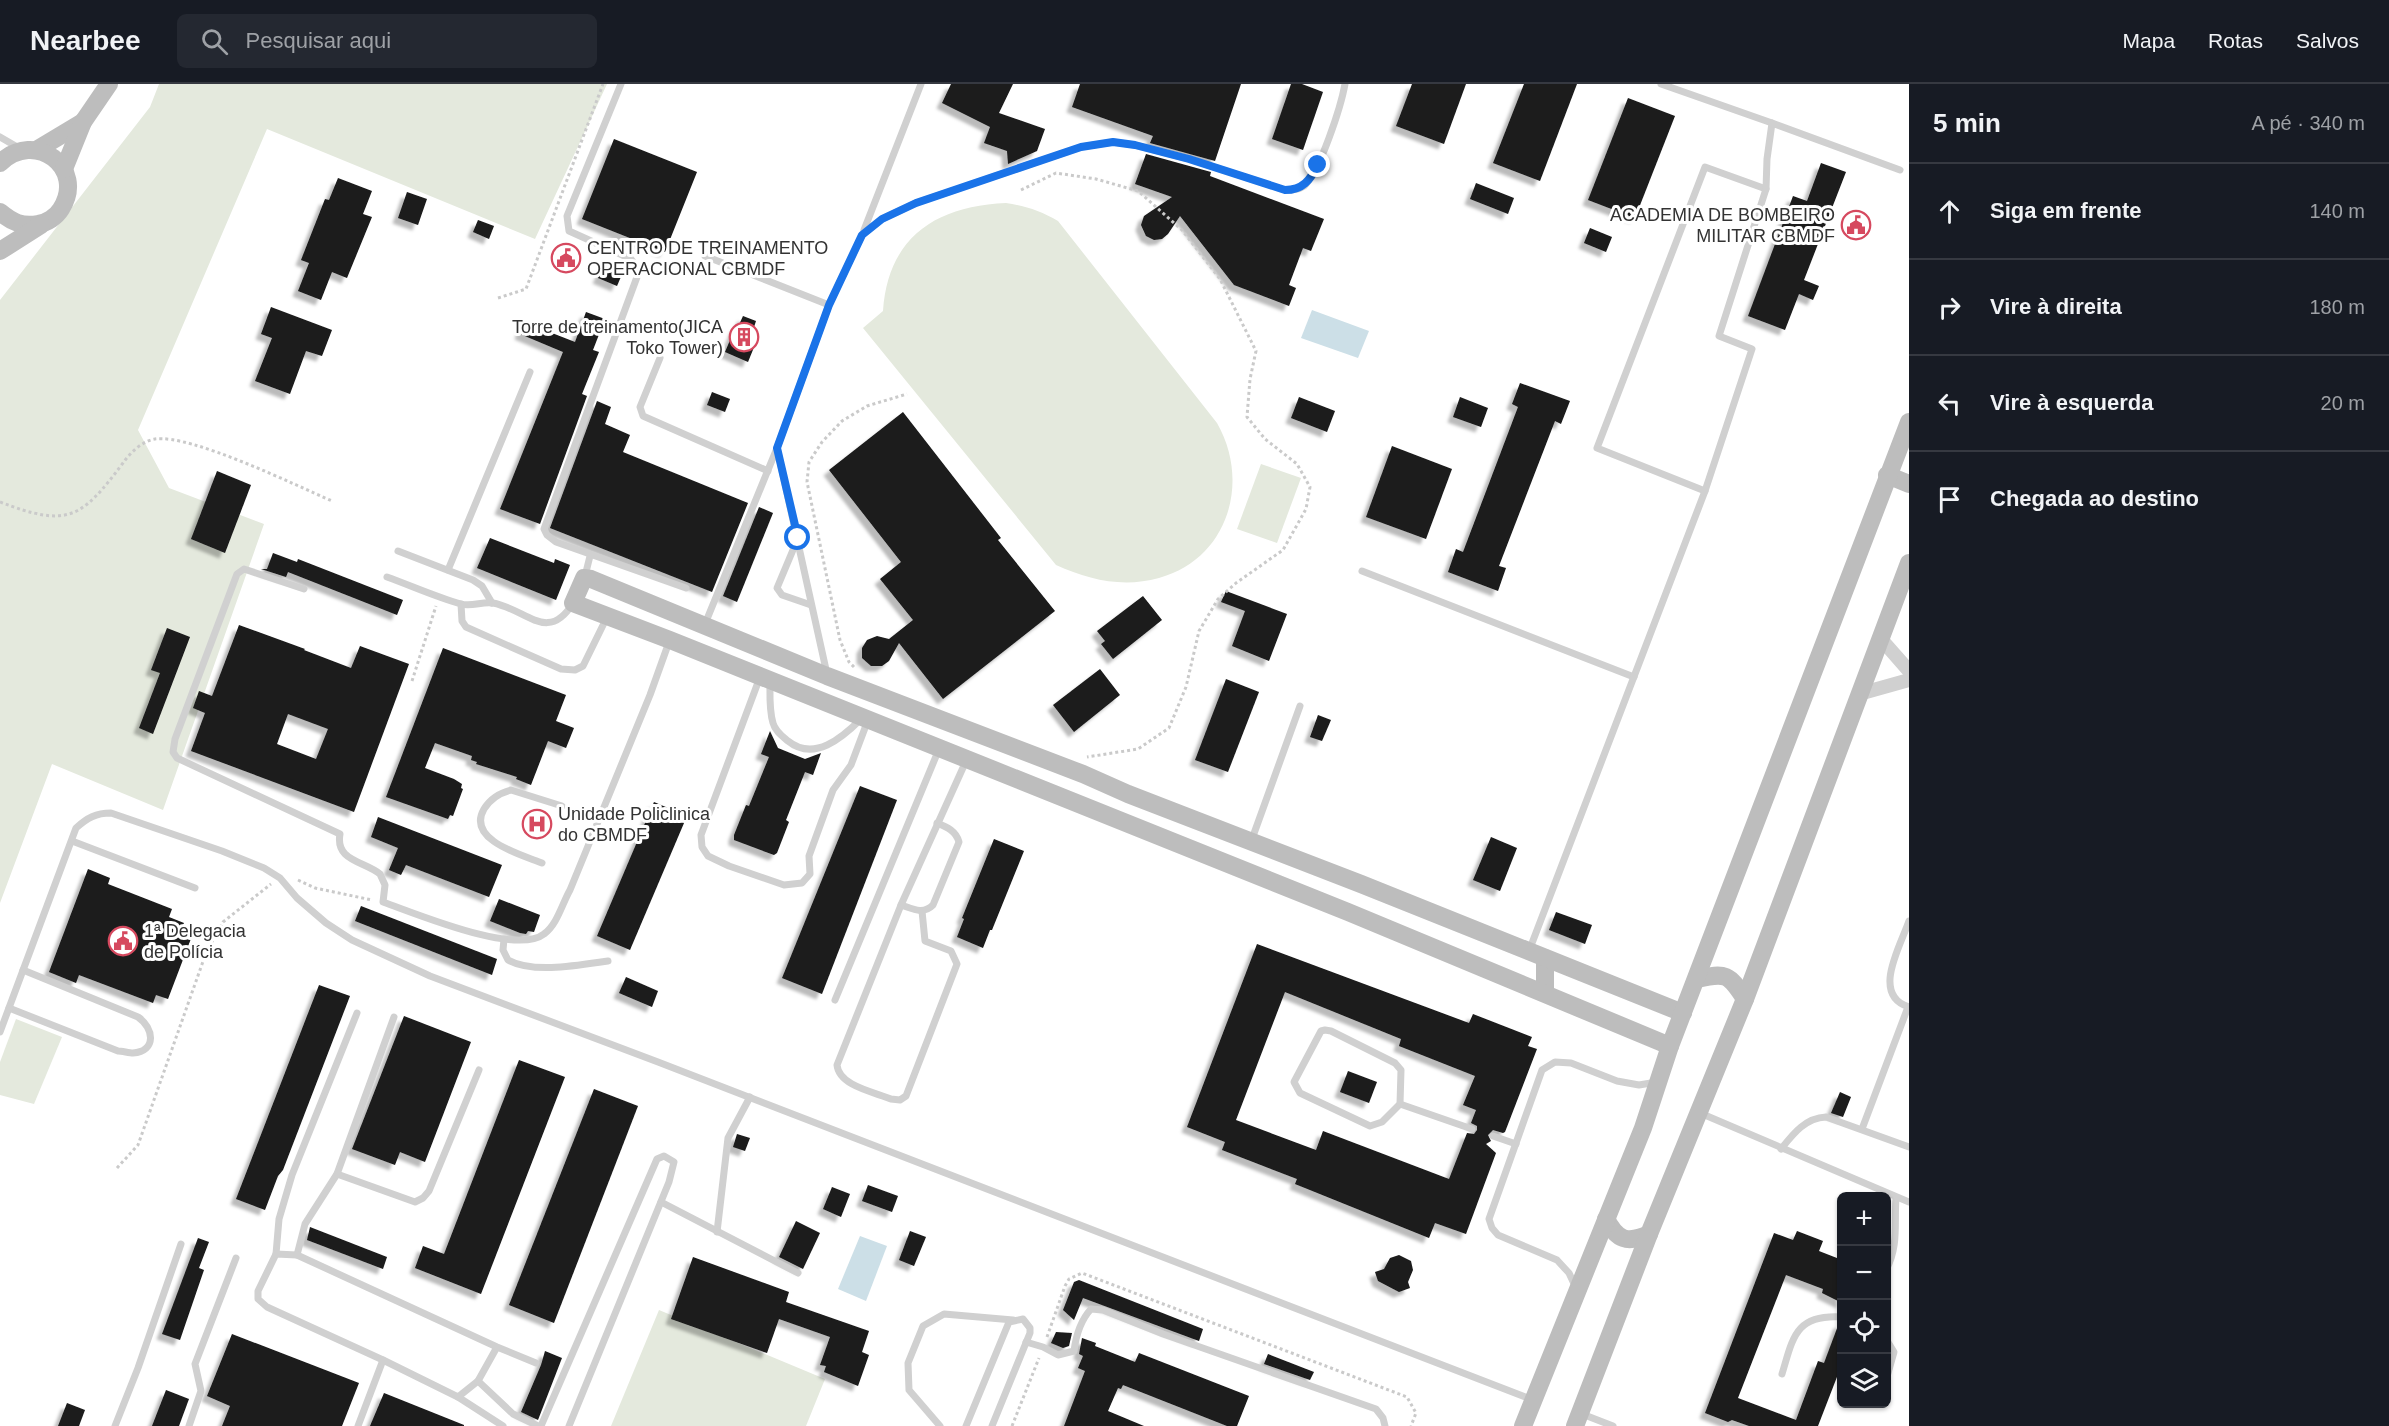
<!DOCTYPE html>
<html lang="pt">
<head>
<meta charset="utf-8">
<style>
	:root { --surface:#171b24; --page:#242831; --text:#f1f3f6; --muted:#9ea1a6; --line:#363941 }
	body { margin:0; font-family:Helvetica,sans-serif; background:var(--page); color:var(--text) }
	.controls { position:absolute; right:18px; bottom:18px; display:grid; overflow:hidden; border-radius:9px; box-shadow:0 2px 4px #0004 }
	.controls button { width:54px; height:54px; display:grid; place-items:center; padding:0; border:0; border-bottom:2px solid var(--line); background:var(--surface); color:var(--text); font:30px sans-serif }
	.stop { position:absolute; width:18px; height:18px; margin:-14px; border:4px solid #1a73e8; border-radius:50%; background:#fff }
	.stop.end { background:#1a73e8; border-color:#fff; box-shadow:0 2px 6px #0008 }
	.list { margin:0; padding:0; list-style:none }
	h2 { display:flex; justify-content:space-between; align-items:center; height:78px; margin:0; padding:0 24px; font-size:26px }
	h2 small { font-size:20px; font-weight:400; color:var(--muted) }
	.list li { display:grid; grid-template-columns:39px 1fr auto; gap:18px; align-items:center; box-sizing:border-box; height:96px; padding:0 24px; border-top:2px solid var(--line) }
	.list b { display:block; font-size:22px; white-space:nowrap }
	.list em { font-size:20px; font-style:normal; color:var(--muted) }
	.icon { flex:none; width:33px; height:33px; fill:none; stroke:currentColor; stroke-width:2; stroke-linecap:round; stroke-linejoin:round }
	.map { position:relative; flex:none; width:1909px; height:1342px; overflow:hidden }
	header { display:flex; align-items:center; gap:36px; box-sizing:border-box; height:84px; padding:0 30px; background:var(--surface); border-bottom:2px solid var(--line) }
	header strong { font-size:28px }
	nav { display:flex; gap:33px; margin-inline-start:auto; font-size:21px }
	.search { width:420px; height:54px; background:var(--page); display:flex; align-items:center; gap:15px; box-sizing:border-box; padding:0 21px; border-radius:9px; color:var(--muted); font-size:22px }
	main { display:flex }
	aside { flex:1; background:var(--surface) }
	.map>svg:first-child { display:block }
	.green { fill:#e4e9dd }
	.water { fill:#ccdfe7 }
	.building { fill:#1a1a1a; fill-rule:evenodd; filter:url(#shadow) }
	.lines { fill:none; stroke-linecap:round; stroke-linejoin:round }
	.path { stroke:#cacaca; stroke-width:3; stroke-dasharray:3 3; stroke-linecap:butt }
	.lane { stroke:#d0d0d0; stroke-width:7 }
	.street { stroke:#d0d0d0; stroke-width:14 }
	.secondary { stroke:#bdbdbd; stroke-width:18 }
	.route { stroke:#1a73e8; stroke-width:8 }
	.labels { text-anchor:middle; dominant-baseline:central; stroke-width:6; stroke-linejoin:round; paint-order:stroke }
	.poi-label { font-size:18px; fill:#333; stroke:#fff; text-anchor:start }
</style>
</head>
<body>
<header>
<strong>Nearbee</strong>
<div class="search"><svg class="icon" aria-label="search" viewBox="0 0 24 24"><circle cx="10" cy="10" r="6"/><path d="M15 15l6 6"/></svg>Pesquisar aqui</div>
<nav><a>Mapa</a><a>Rotas</a><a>Salvos</a></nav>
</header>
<main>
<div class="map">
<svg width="1909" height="1342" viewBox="0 0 1909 1342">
	<defs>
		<filter id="shadow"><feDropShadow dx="-5.5" dy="5.5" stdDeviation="1.5" flood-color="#0004"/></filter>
	</defs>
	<rect width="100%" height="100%" fill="#fff"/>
	<g class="green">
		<polygon points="159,0 607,0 535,155 267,45 138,346 169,404 264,440 163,726 52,680 0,819 0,216 150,23"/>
		<path d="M1006,119C1026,122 1041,127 1058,137L1217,339C1251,398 1228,475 1159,494C1123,504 1089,496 1056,481L863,244L883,227C888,153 936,122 1006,119Z"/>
		<polygon points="1261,380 1301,394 1277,459 1237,445"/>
		<polygon points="16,935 62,953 34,1020 0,1011 0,978"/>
		<polygon points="659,1226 825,1295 806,1342 611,1342"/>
	</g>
	<g class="water">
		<polygon points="1312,226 1369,247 1358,274 1301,254"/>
		<polygon points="860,1152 887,1162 866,1217 838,1205"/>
	</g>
	<g class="building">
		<polygon points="951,0 1013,0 999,29 1045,45 1037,67 1008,80 1007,67 984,59 990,43 942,19"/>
		<polygon points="1080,0 1241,0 1215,77 1150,59 1153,52 1072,23"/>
		<polygon points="1291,0 1302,0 1323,8 1303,66 1272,55"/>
		<polygon points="1412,0 1466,0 1444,60 1396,42"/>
		<polygon points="1524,0 1577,0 1540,97 1493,79"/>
		<polygon points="1628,14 1675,32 1635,134 1588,116"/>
		<polygon points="614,55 697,88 665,168 582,135"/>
		<polygon points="1146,70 1211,88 1210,92 1324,135 1311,167 1303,164 1289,201 1296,204 1289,222 1234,201 1180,132 1168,150 1162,155 1154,156 1146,152 1141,141 1144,132 1172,113 1135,100"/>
		<polygon points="1821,79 1846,88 1804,196 1819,202 1813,216 1799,210 1785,246 1748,232 1793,112 1807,117"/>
		<polygon points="338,94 372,107 363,130 372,133 347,194 332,188 321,216 298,207 309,179 301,176 325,115 329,116"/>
		<polygon points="1476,99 1514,114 1508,130 1470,115"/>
		<polygon points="407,108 427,115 418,141 398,134"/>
		<polygon points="478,136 494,142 489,155 473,148"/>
		<polygon points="1590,144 1612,153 1606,168 1584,159"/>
		<polygon points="605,180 623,188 617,202 598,194"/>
		<polygon points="271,223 332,246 322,272 306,267 290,310 255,297 272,254 261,250"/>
		<polygon points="586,228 605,235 593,266 599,268 582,310 587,312 540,440 500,425 563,268 520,250 524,238 575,258"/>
		<polygon points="743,232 756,237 752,249 759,251 748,278 725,268 736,242 738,243"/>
		<polygon points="1520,299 1570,317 1561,340 1555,337 1499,482 1506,484 1498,507 1448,488 1456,465 1463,468 1518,323 1512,320"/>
		<polygon points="712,308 730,315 725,328 707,321"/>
		<polygon points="1299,313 1335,327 1327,348 1291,334"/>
		<polygon points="1460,313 1488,324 1481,343 1453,333"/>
		<polygon points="597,317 611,323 605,340 630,351 623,368 748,419 712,508 550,444"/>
		<polygon points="903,328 1001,454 998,456 1055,527 943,615 899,559 889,577 882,582 871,582 862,574 862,564 867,556 877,552 889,555 913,536 880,495 901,478 829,386"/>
		<polygon points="1392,362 1452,385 1426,455 1366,433"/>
		<polygon points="217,387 251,401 225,469 191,455"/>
		<polygon points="759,423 773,429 737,518 723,512"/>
		<polygon points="490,454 554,479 555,475 570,481 556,516 477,484"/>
		<polygon points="273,469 297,478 298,475 403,516 397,531 288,488 286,493 261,485 267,485"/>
		<polygon points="1226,507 1287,530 1269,577 1232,562 1245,527 1221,518"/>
		<polygon points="1143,512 1162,536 1113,575 1101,560 1105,557 1097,547"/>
		<path d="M239,541L305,565L304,566L351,584L360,562L409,580L354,728L191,667L205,629L193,624L199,607L212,612ZM288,630L328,645L316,675L277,660Z"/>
		<polygon points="167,544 190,553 153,650 139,644 160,589 151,586"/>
		<polygon points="443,564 566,611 556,637 574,644 566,664 548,657 531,701 516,695 517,693 476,680 477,678 471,676 472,672 435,659 425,684 454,695 462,700 461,704 463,705 453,732 450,731 448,735 386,713"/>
		<polygon points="1100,585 1120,611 1074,648 1053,621"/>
		<polygon points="1226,595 1259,608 1228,688 1195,676"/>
		<polygon points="1318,631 1331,636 1322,657 1310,653"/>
		<polygon points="770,647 778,664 805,675 821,669 813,691 805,688 786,736 789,738 777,769 774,771 734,756 734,751 746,721 749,722 769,673 761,670"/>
		<polygon points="860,702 897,716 822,910 782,894"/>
		<polygon points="654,718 687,732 630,866 597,852"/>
		<polygon points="378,733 502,781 489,813 406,781 401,791 389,786 398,764 371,753"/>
		<polygon points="1491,753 1517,764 1500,807 1473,796"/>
		<polygon points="994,755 1024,767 992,846 990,846 983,864 957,853 964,835 962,834"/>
		<polygon points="88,785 110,794 108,800 172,825 169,833 184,839 180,848 192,852 168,915 156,911 153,919 79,891 76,899 49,888"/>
		<polygon points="499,815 540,831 534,848 528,847 526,850 520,849 490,837"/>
		<polygon points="361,822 497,875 492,891 355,837"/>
		<polygon points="1556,828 1592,841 1585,860 1549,846"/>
		<path d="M1257,860L1469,939L1473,930L1532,953L1528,962L1537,965L1505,1048L1503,1049L1493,1046L1488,1051L1491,1057L1486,1060L1496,1069L1466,1150L1435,1139L1429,1154L1295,1100L1297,1095L1222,1066L1225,1058L1187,1043ZM1285,908L1401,955L1399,962L1475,992L1463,1021L1476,1026L1471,1039L1477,1042V1046L1474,1050L1467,1049L1449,1095L1323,1047L1316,1066L1236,1036Z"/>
		<polygon points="626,893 658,907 652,923 619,909"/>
		<polygon points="319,901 350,912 283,1086 278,1092 265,1126 236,1115"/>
		<polygon points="404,932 471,958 425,1078 400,1068 395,1081 352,1065"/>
		<polygon points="519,976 565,993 481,1210 415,1184 423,1162 444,1170"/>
		<polygon points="1348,987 1377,998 1369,1019 1340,1008"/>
		<polygon points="594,1005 638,1022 554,1239 509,1221"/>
		<polygon points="1840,1008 1851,1013 1843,1033 1831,1029"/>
		<polygon points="737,1050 750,1054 745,1067 733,1063"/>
		<polygon points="868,1101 898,1112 892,1128 862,1117"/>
		<polygon points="832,1103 850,1110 841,1133 823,1125"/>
		<polygon points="796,1137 820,1149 803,1185 779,1173"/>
		<polygon points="310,1143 387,1173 383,1185 307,1156"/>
		<polygon points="910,1147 926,1153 914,1182 899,1176"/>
		<polygon points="1797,1147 1823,1157 1819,1167 1842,1176 1842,1219 1822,1209 1823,1205 1786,1191 1738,1314 1796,1336 1818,1277 1824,1279 1839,1239 1842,1239 1842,1280 1818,1342 1749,1342 1732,1336 1728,1338 1705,1329 1774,1149 1793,1156"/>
		<polygon points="198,1154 209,1158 199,1184 204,1186 180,1256 162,1250"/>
		<polygon points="1399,1171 1411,1177 1413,1186 1408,1198 1410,1204 1399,1208 1378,1197 1375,1188 1384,1185 1390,1174"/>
		<polygon points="693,1173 789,1208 786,1218 869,1247 862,1268 869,1271 858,1302 824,1288 826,1282 820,1281 830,1253 779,1235 767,1269 671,1235"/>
		<polygon points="1079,1196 1203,1245 1199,1257 1083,1214 1074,1236 1063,1226 1074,1198"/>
		<polygon points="1056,1248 1072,1249 1069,1262 1063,1264 1051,1259"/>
		<polygon points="232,1250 359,1299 342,1342 222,1342 230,1322 207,1312"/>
		<polygon points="1082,1254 1096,1259 1095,1262 1135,1278 1139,1269 1249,1312 1237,1342 1227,1342 1123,1301 1121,1305 1118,1304 1108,1327 1144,1342 1064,1342 1085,1287 1078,1284 1083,1272 1079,1270"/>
		<polygon points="545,1267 562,1274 538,1336 521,1328 541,1281"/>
		<polygon points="1268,1270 1314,1288 1310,1296 1264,1280"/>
		<polygon points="166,1306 189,1315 179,1342 152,1342"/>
		<polygon points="384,1309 464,1341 464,1342 370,1342"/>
		<polygon points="67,1319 85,1326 79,1342 58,1342"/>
	</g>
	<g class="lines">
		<g class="path">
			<polyline points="1021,106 1056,89 1096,95 1138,107 1182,146 1220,195 1256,267 1250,295 1247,333 1265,355 1297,380 1310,403 1306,425 1283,466 1236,499 1218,515 1199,547 1186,603 1169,644 1138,665 1087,673"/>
			<polyline points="498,214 526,205 603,0"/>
			<path d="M0,418C68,444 81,435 123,379C130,369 142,357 155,355C191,350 295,401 332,417"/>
			<polyline points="854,583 849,578 840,556 807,398 809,378 822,358 842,337 867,322 907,310"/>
			<polyline points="412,597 436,522"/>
			<polyline points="298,796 315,804 372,816"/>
			<polyline points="117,1084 138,1061 206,869 223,838 271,800"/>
			<polyline points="1047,1253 1065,1202 1069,1195 1082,1189 1407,1313 1416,1329 1411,1342"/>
			<polyline points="1012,1342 1039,1274"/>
		</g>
		<g class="lane">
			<polyline points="621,0 567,132 569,147 631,175 637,183 637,193 544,445 547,451 556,458 686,504"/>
			<polyline points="1661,0 1772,39"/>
			<polyline points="0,53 19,64"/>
			<polyline points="864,146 921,0"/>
			<polyline points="705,172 829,221"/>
			<polyline points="660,274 640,323 643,332 768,387"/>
			<polyline points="777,364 827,590"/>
			<polyline points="1705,407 1597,364 1705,83 1766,105"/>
			<polyline points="798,454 777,504 782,511 811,521"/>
			<polyline points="398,467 473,496 482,502 492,519"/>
			<polyline points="448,486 530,288"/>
			<polyline points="1362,487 1634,593"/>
			<polyline points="585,492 590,472"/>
			<path d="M387,493C412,502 436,513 461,520C472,523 483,517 493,519C526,525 548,560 573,519"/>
			<path d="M304,505L244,485L237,490L175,655L173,668L177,674L340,750C335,777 364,777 380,790L385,801L383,818C415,829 516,872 544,850C557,841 562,820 570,806L650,611L669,558"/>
			<polyline points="461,520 462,537 466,543 561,585 575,586 583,582 607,533"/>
			<path d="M705,540L777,364L829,221L862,151L882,135L916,119L1081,63L1113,58L1135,61L1189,75L1285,106C1292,106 1298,106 1304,102C1320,88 1341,22 1345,0"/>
			<polyline points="760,593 701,751 702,763 708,772 729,782 784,801 802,799 810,790 809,772 833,706 851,681 868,636"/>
			<path d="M770,597C770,611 769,626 773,639C775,647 782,652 788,657C814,678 842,654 861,635"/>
			<polyline points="1252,755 1300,622"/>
			<polyline points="72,757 195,804"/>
			<path d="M542,779C522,771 466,756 484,725C490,715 499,709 511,706L562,722"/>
			<path d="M901,821C913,825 923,831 933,821L959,758C956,747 947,743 937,739"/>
			<path d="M922,827L925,857L951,867L957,880L906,1012L900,1016L891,1015C874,1008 839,1002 837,981L901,821L966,677"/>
			<path d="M1909,837C1900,863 1871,911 1909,923"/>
			<path d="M504,855L503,866L508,876C533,890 580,881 608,877"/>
			<polyline points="1529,867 1705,407 1752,265 1719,252 1766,105 1767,75 1772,39 1900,86"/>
			<polyline points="835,916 939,665"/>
			<path d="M9,924L118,967C122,967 129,969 133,969C157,967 154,944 138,933L23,886"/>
			<polygon points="1325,946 1331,947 1395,979 1401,986 1400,1020 1382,1038 1370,1042 1300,1009 1294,998 1321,947"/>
			<path d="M0,948L76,744C87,734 96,729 111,729L222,767L264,784L280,794L297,814L326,839L352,856L430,892L658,978L1533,1316"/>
			<polyline points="1400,1020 1472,1045"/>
			<polyline points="1700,1029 1909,1118"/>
			<polyline points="1862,1045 1908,923"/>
			<polyline points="1493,1052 1516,1060"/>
			<path d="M1781,1065C1793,1050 1805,1034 1826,1033L1909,1063"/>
			<polyline points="337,1090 415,1118 423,1114 429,1107 479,986"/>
			<polyline points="661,1118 798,1189"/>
			<polyline points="717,1148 728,1054 750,1013"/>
			<polyline points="276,1170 279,1135 292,1091 357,929"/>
			<polyline points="297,1171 305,1140 337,1090 394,933"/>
			<path d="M1886,1186C1899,1162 1894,1140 1896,1114"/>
			<polyline points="1576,1204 1569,1189 1557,1176 1498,1151 1492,1144 1489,1135 1542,986 1555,978 1571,979 1617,997 1639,1001 1657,998"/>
			<polyline points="1886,1255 1894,1268 1886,1296"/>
			<path d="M1026,1258L1043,1263L1058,1271L1074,1267C1076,1251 1080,1237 1091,1225L1103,1226L1163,1250L1376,1325L1383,1334L1385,1342"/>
			<polyline points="497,1263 478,1297 458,1313 383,1276 267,1223 258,1215 258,1207 276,1170 297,1171 497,1263 536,1279"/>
			<path d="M1782,1290C1793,1254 1795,1230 1842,1233"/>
			<polyline points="478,1297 513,1330 538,1342"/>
			<polyline points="458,1313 503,1342"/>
			<polyline points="1582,1330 1613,1342"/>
			<polyline points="115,1342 138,1284 181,1160"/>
			<polyline points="189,1342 201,1307 195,1280 236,1174"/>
			<polyline points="358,1342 383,1276"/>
			<polyline points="541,1342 657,1075 664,1072 674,1078 669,1098 569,1342"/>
			<polyline points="940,1342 909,1306 908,1279 923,1242 944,1230 1013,1236"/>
			<polyline points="966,1342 1009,1238 1023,1235 1030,1244 1030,1249 992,1342"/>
		</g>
		<g class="street">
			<polyline points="1881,555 1909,587"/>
			<polyline points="1859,610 1909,596"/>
		</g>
		<g class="secondary">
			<polyline points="38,65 83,38"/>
			<path d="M0,79C35,45 87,84 61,125C56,133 47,139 38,140C22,143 12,138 0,128"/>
			<polyline points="64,85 83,38 109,0"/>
			<polyline points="0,167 41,141"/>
			<polyline points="1887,391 1909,400"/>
			<polyline points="1545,874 1545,909"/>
			<path d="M1697,895C1726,888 1729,890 1745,915"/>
			<polyline points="1670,962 1348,828 670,556 573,519 584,494 591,495 827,592 1083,690 1128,710 1361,800 1683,929"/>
			<path d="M1606,1135C1617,1156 1627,1160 1649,1150"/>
			<polyline points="1523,1342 1643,1044 1670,962 1909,338"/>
			<polyline points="1575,1342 1649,1150 1745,915 1909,479"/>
		</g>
	</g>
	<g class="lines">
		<path class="route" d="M798,454L777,364L829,221L862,151L882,135L916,119L1081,63L1113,58L1135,61L1189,75L1285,106C1303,106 1310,96 1318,81"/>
	</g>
	<defs>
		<g id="civic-ring" transform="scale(1.5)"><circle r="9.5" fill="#fff" stroke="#d6495f" stroke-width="1.5"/><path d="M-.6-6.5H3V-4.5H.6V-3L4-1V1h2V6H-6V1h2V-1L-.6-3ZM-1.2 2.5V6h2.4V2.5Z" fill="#d6495f"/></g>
		<g id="building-ring" transform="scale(1.5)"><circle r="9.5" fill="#fff" stroke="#d6495f" stroke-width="1.5"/><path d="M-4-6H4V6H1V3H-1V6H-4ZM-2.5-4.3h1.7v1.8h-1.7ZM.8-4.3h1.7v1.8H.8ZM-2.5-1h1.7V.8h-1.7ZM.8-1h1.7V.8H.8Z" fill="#d6495f"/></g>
		<g id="hospital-ring" transform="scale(1.5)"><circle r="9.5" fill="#fff" stroke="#d6495f" stroke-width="1.5"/><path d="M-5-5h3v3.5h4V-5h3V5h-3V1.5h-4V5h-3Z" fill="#d6495f"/></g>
	</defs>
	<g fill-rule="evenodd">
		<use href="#civic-ring" x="1856" y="141"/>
		<use href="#civic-ring" x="566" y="174"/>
		<use href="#building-ring" x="744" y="253"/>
		<use href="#hospital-ring" x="537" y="740"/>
		<use href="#civic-ring" x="123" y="857"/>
	</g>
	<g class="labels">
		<g class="poi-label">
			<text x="1835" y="131" text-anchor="end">ACADEMIA DE BOMBEIRO<tspan x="1835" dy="21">MILITAR CBMDF</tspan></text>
			<text x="587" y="164">CENTRO DE TREINAMENTO<tspan x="587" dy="21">OPERACIONAL CBMDF</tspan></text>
			<text x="723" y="243" text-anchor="end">Torre de treinamento(JICA<tspan x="723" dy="21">Toko Tower)</tspan></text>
			<text x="558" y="730">Unidade Policlinica<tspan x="558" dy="21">do CBMDF</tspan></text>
			<text x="144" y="847">1ª Delegacia<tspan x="144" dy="21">de Polícia</tspan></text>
		</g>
	</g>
</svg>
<div class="controls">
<button>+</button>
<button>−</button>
<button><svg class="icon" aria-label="locate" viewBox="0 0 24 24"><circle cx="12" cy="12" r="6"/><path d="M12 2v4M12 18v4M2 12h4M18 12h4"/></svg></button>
<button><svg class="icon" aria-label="layers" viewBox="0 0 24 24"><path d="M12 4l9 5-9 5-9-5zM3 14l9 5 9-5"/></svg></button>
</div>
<div class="stop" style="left:798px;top:454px"></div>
<div class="stop end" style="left:1318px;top:81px"></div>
</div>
<aside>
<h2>5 min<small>A pé · 340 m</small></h2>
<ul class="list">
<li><svg class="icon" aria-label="ahead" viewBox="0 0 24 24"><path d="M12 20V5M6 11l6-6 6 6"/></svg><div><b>Siga em frente</b></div><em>140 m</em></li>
<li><svg class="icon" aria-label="right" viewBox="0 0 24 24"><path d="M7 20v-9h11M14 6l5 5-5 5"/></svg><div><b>Vire à direita</b></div><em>180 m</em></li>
<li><svg class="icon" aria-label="left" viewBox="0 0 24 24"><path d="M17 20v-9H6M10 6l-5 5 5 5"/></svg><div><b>Vire à esquerda</b></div><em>20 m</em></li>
<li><svg class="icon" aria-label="arrive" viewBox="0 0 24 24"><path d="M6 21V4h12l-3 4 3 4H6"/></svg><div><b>Chegada ao destino</b></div></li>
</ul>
</aside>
</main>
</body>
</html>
